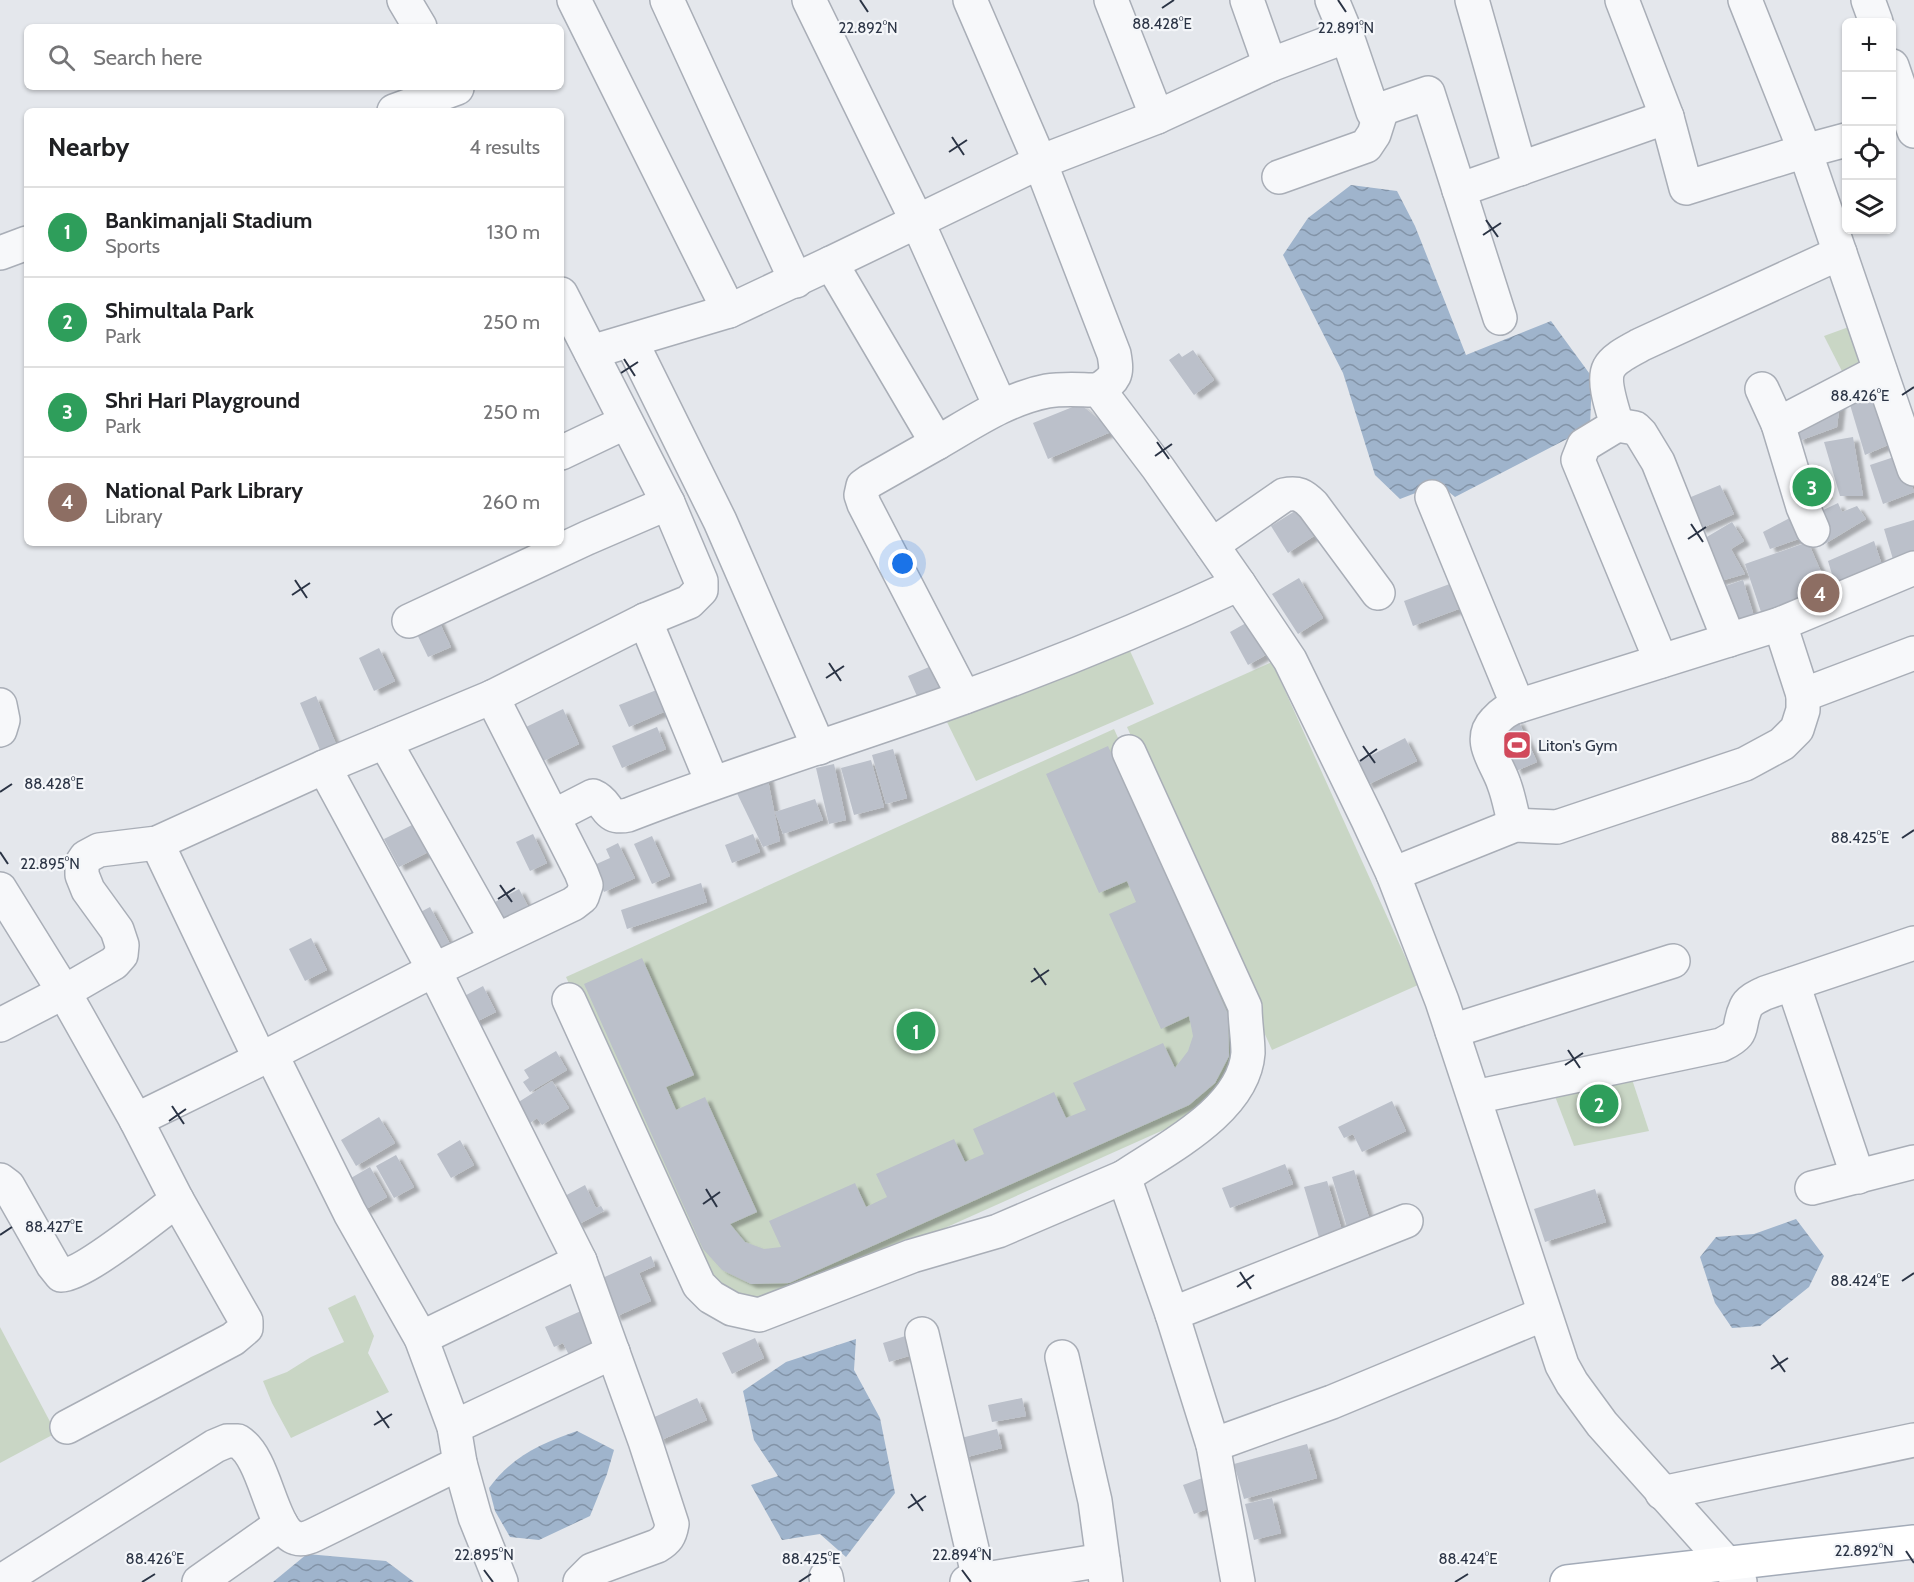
<!DOCTYPE html>
<html lang="en">
<head>
<meta charset="utf-8">
<style>
	:root { --surface:#fff; --page:#f6f6f6; --text:#202124; --muted:#757577; --line:#e0e0e0; --accent:#d1495b }
	body { margin:0; font-family:Cabin,sans-serif; background:var(--page); color:var(--text) }
	.controls { position:absolute; right:18px; top:18px; display:grid; overflow:hidden; border-radius:9px; box-shadow:0 2px 4px #0004 }
	.controls button { width:54px; height:54px; display:grid; place-items:center; padding:0; border:0; border-bottom:2px solid var(--line); background:var(--surface); color:var(--text); font:30px sans-serif }
	.you { position:absolute; left:903px; top:564px; width:21px; height:21px; margin:-15px; border:4px solid #fff; border-radius:50%; background:#1a73e8; box-shadow:0 0 0 9px #1a73e833 }
	.badge { display:grid; place-items:center; width:39px; height:39px; border-radius:50%; background:var(--accent); color:#fff; font-size:20px; font-weight:700 }
	.pin { position:absolute; translate:-50% -50%; border:3px solid #fff; box-shadow:0 2px 6px #0006 }
	.list { margin:0; padding:0; list-style:none }
	h2 { display:flex; justify-content:space-between; align-items:center; height:78px; margin:0; padding:0 24px; font-size:26px }
	h2 small { font-size:20px; font-weight:400; color:var(--muted) }
	.list li { display:grid; grid-template-columns:39px 1fr auto; gap:18px; align-items:center; box-sizing:border-box; height:90px; padding:0 24px; border-top:2px solid var(--line) }
	.list b { display:block; font-size:22px; white-space:nowrap }
	.list p { margin:0; font-size:20px; white-space:nowrap; color:var(--muted) }
	.list em { font-size:20px; font-style:normal; color:var(--muted) }
	.icon { flex:none; width:33px; height:33px; fill:none; stroke:currentColor; stroke-width:2; stroke-linecap:round; stroke-linejoin:round }
	.map { position:relative; flex:none; width:1914px; height:1582px; overflow:hidden }
	.search { position:absolute; background:var(--surface); box-shadow:0 2px 4px #0004; left:24px; top:24px; width:540px; height:66px; display:flex; align-items:center; gap:15px; box-sizing:border-box; padding:0 21px; border-radius:9px; color:var(--muted); font-size:22px }
	.panel { position:absolute; background:var(--surface); box-shadow:0 2px 4px #0004; left:24px; top:108px; width:540px; height:438px; border-radius:9px }
	.map>svg:first-child { display:block }
	.green { fill:#c9d6c5 }
	.water { fill:url(#water-waves) }
	.building { fill:#bbc0ca; filter:url(#shadow) }
	.lines { fill:none; stroke-linecap:round; stroke-linejoin:round }
	.minor-casing { stroke:#a9aeb7; stroke-width:36 }
	.major-casing { stroke:#a3abb8; stroke-width:36 }
	.minor { stroke:#f7f8fa; stroke-width:33 }
	.major { stroke:#fff; stroke-width:33 }
	.ticks { fill:none; stroke:#2b3445; stroke-width:2 }
	.labels { text-anchor:middle; dominant-baseline:central; stroke-width:4.5; stroke-linejoin:round; paint-order:stroke }
	.poi-label { font-size:16px; fill:#2b3445; stroke:#f4f6f9; text-anchor:start }
	.ticks-label { font-size:15px; text-anchor:middle; fill:#2b3445; stroke:#f4f6f9; stroke-width:4.5; stroke-linejoin:round; paint-order:stroke }
</style>
</head>
<body>
<div class="map">
<svg width="1914" height="1582" viewBox="0 0 1914 1582">
	<defs>
		<pattern id="water-waves" width="16" height="10" patternUnits="userSpaceOnUse" patternTransform="scale(1.5)"><rect width="16" height="10" fill="#9fb4cc"/><path d="M0 5q4-4 8 0t8 0" fill="none" stroke="#8293a7"/></pattern>
		<filter id="shadow"><feDropShadow dx="6" dy="4" stdDeviation="1.5" flood-color="#0004"/></filter>
	</defs>
	<rect width="100%" height="100%" fill="#e4e7ec"/>
	<g class="green">
		<polygon points="1857,324 1872,367 1847,381 1824,336"/>
		<polygon points="1819,465 1833,499 1803,511 1792,474"/>
		<polygon points="1126,642 1154,704 976,781 943,714"/>
		<polygon points="1272,662 1418,985 1272,1050 1127,727"/>
		<polygon points="1114,729 1240,1007 1243,1055 1197,1115 793,1296 753,1298 717,1285 696,1263 566,977"/>
		<polygon points="1625,1058 1649,1131 1574,1146 1548,1078"/>
		<polygon points="355,1295 374,1336 368,1353 389,1392 291,1438 272,1403 263,1381 287,1372 311,1357 344,1342 328,1308"/>
		<polygon points="0,1327 56,1433 0,1463"/>
	</g>
	<g class="water">
		<polygon points="1351,185 1397,191 1415,226 1466,355 1551,321 1592,377 1590,427 1455,497 1439,484 1400,499 1375,475 1343,373 1283,255 1308,218"/>
		<polygon points="1796,1219 1824,1256 1809,1287 1760,1326 1732,1328 1715,1303 1700,1257 1716,1237 1754,1234"/>
		<polygon points="856,1339 854,1370 880,1418 895,1493 846,1557 820,1534 782,1540 751,1485 778,1476 754,1440 743,1391 786,1362"/>
		<path d="M577,1431L614,1450L607,1474L590,1516L539,1540L510,1537L495,1511L489,1488C511,1457 542,1443 577,1431Z"/>
		<polygon points="307,1554 386,1561 414,1582 273,1582"/>
	</g>
	<g class="building">
		<polygon points="1193,350 1214,380 1194,395 1169,360 1179,353 1182,357"/>
		<polygon points="1879,388 1897,441 1865,455 1848,398"/>
		<polygon points="1840,402 1837,427 1799,441 1792,425"/>
		<polygon points="1080,404 1113,431 1048,459 1033,423"/>
		<polygon points="1853,437 1863,496 1840,496 1824,442"/>
		<polygon points="1903,454 1914,492 1883,504 1870,465"/>
		<polygon points="1720,485 1734,514 1700,529 1686,499"/>
		<polygon points="1838,503 1842,512 1857,506 1866,519 1823,545 1813,515"/>
		<polygon points="1303,506 1320,532 1288,553 1271,526"/>
		<polygon points="1803,511 1810,535 1770,549 1763,532"/>
		<polygon points="1914,520 1914,558 1895,566 1884,529"/>
		<polygon points="1732,522 1744,541 1731,549 1745,574 1717,582 1700,541"/>
		<polygon points="1874,541 1884,571 1837,591 1828,561"/>
		<polygon points="1808,542 1833,599 1764,621 1745,564"/>
		<polygon points="1299,578 1323,618 1298,634 1272,594"/>
		<polygon points="1743,580 1757,626 1731,634 1714,590"/>
		<polygon points="1455,582 1464,607 1413,626 1404,601"/>
		<polygon points="437,617 451,647 428,657 414,628"/>
		<polygon points="1255,618 1273,651 1248,665 1230,632"/>
		<polygon points="379,648 395,681 374,691 359,658"/>
		<polygon points="936,664 949,692 921,705 908,676"/>
		<polygon points="664,687 673,708 629,727 619,705"/>
		<polygon points="316,696 338,749 322,755 300,703"/>
		<polygon points="563,709 579,744 543,761 526,727"/>
		<polygon points="1518,720 1537,762 1516,771 1497,728"/>
		<polygon points="657,727 666,749 622,768 612,746"/>
		<polygon points="1405,738 1417,761 1367,785 1356,763"/>
		<polygon points="1108,746 1228,1014 1229,1056 1215,1083 1189,1105 789,1283 751,1284 722,1270 703,1249 584,984 642,958 694,1075 666,1087 676,1110 705,1097 757,1212 730,1224 745,1242 764,1249 781,1247 769,1221 855,1183 866,1207 887,1197 876,1174 954,1139 965,1162 984,1154 973,1129 1054,1092 1066,1118 1086,1110 1073,1083 1163,1043 1175,1068 1188,1051 1193,1036 1189,1016 1161,1029 1109,914 1136,902 1127,881 1099,893 1046,774"/>
		<polygon points="893,749 907,798 886,804 872,755"/>
		<polygon points="871,760 884,807 854,815 841,768"/>
		<polygon points="834,764 846,820 829,824 816,768"/>
		<polygon points="766,770 780,841 763,847 732,783"/>
		<polygon points="815,799 823,820 783,834 775,812"/>
		<polygon points="422,820 436,848 399,867 384,839"/>
		<polygon points="533,834 547,863 530,871 516,842"/>
		<polygon points="753,834 760,852 732,863 725,845"/>
		<polygon points="652,836 670,876 652,884 634,844"/>
		<polygon points="618,843 635,878 604,892 592,866 610,858 606,849"/>
		<polygon points="701,883 707,902 627,929 621,910"/>
		<polygon points="519,889 531,912 501,928 497,920 503,916 495,902"/>
		<polygon points="430,907 454,951 438,960 415,915"/>
		<polygon points="311,938 327,970 305,981 289,949"/>
		<polygon points="483,986 496,1012 470,1025 457,1000"/>
		<polygon points="556,1051 567,1070 530,1092 523,1082 529,1078 524,1070"/>
		<polygon points="552,1081 569,1108 542,1125 537,1118 530,1123 517,1103"/>
		<polygon points="1392,1101 1406,1131 1362,1152 1353,1134 1344,1138 1338,1127"/>
		<polygon points="379,1117 395,1143 356,1166 341,1140"/>
		<polygon points="460,1140 474,1165 451,1178 437,1154"/>
		<polygon points="396,1155 414,1187 394,1198 376,1166"/>
		<polygon points="1285,1164 1293,1184 1230,1208 1222,1188"/>
		<polygon points="370,1167 387,1197 361,1212 344,1182"/>
		<polygon points="1354,1170 1372,1227 1349,1234 1332,1177"/>
		<polygon points="1327,1181 1344,1237 1321,1244 1304,1187"/>
		<polygon points="585,1185 596,1208 601,1206 604,1211 577,1225 563,1197"/>
		<polygon points="1595,1189 1606,1222 1545,1242 1534,1209"/>
		<polygon points="651,1256 655,1266 639,1273 651,1301 615,1317 598,1280"/>
		<polygon points="581,1311 596,1342 569,1355 563,1343 554,1347 545,1327"/>
		<polygon points="915,1333 922,1352 889,1362 883,1343"/>
		<polygon points="755,1338 764,1358 732,1374 722,1353"/>
		<polygon points="697,1398 707,1420 659,1441 650,1419"/>
		<polygon points="1022,1398 1026,1416 992,1422 988,1405"/>
		<polygon points="997,1429 1002,1448 963,1458 957,1439"/>
		<polygon points="1307,1444 1317,1478 1244,1499 1234,1464"/>
		<polygon points="1208,1476 1218,1505 1194,1514 1183,1485"/>
		<polygon points="1272,1498 1281,1533 1254,1540 1245,1504"/>
	</g>
	<g class="lines">
		<g class="minor-casing">
			<g id="minor">
				<polyline points="404,0 420,27"/>
				<polyline points="574,0 729,311"/>
				<polyline points="667,0 796,281"/>
				<polyline points="809,0 918,223 1000,406"/>
				<path d="M970,0L1040,162L1114,354C1118,376 1115,378 1099,390"/>
				<polyline points="1111,0 1157,117"/>
				<polyline points="1247,0 1270,65"/>
				<polyline points="1332,0 1347,36"/>
				<polyline points="1472,0 1520,169"/>
				<polyline points="1622,0 1667,117"/>
				<polyline points="1745,0 1805,151 1846,140"/>
				<polyline points="1868,0 1876,22"/>
				<polyline points="1892,66 1914,131"/>
				<polyline points="394,111 457,88"/>
				<polyline points="1279,177 1366,146 1374,134 1382,109"/>
				<polyline points="1459,190 1667,117 1686,188 1805,151 1914,469"/>
				<polyline points="0,253 27,243"/>
				<polyline points="831,263 1040,162 1157,117 1270,65 1347,36 1373,112 1428,93 1500,318"/>
				<polyline points="631,341 720,521 819,748"/>
				<path d="M591,352L729,311L831,263L937,443C972,423 1006,399 1047,391C1064,388 1081,390 1099,390L1158,468L1239,584L1290,660L1368,820L1393,874L1442,1001L1562,1365L1572,1383L1602,1424L1727,1564L1740,1582"/>
				<polyline points="1762,389 1778,424 1803,507 1813,530"/>
				<polyline points="1778,424 1880,371"/>
				<polyline points="1617,425 1635,428 1641,434 1658,462 1729,640"/>
				<polyline points="937,443 870,481 863,486 861,495 864,504 964,697"/>
				<polyline points="561,453 626,422"/>
				<path d="M1432,497L1518,706C1508,709 1502,713 1495,721C1476,741 1497,762 1504,784C1509,797 1511,811 1515,825"/>
				<path d="M1212,545L1284,495C1298,492 1303,495 1313,505L1378,593"/>
				<polyline points="645,620 712,782"/>
				<polyline points="409,621 587,538 668,503"/>
				<polyline points="1780,624 1803,695 1914,653"/>
				<path d="M1661,661L1578,460L1584,445L1617,425C1613,411 1602,381 1609,368C1614,358 1630,351 1640,345L1840,253"/>
				<polyline points="0,705 3,720 0,730"/>
				<polyline points="1518,706 1780,624 1914,568"/>
				<polyline points="385,742 496,939"/>
				<polyline points="324,767 434,970 573,904 582,897 586,885 581,872 492,697"/>
				<path d="M554,816L593,796C610,803 604,820 628,815C738,772 851,738 962,698C1056,664 1149,626 1239,584"/>
				<polyline points="157,843 260,1059"/>
				<polyline points="1393,874 1515,825 1557,827 1745,764 1782,744 1797,729 1803,710 1803,695"/>
				<polyline points="0,889 64,992 114,963 121,955 122,945 117,930 88,890 82,875 82,863 86,857 99,850 157,843 324,767 492,697 645,620 689,602 701,590 701,581 668,503 561,294"/>
				<polyline points="1793,984 1858,1177"/>
				<polyline points="569,1000 699,1285 711,1297 732,1309 759,1315 912,1256 998,1231 1124,1177 1172,1314 1213,1445 1238,1582"/>
				<polyline points="0,1025 64,992 136,1120 177,1200"/>
				<polyline points="1452,1031 1673,961"/>
				<path d="M1475,1097L1721,1045C1748,1032 1736,1028 1746,1007C1749,1000 1759,996 1765,993L1914,943"/>
				<polyline points="136,1120 271,1054"/>
				<path d="M1124,1177C1167,1148 1244,1110 1248,1053C1248,1038 1245,1022 1245,1007L1129,752"/>
				<path d="M0,1180L8,1186L53,1265L61,1275C82,1276 157,1215 177,1200L246,1321V1328L233,1339L67,1427"/>
				<polyline points="1812,1188 1914,1162"/>
				<polyline points="1172,1314 1406,1221"/>
				<polyline points="922,1334 979,1579"/>
				<polyline points="421,1338 580,1261"/>
				<polyline points="1062,1357 1095,1501 1106,1582"/>
				<polyline points="454,1427 613,1352"/>
				<polyline points="1213,1445 1332,1402 1544,1314"/>
				<polyline points="1662,1493 1914,1440"/>
				<polyline points="826,1577 827,1582"/>
				<path d="M0,1582L215,1446L227,1441H238C267,1459 270,1530 296,1538C302,1540 308,1538 314,1535L460,1463"/>
				<polyline points="199,1582 281,1524"/>
				<path d="M501,1582L475,1517L460,1463L454,1427L421,1338L350,1213L271,1054L434,970L580,1261L645,1441L672,1524C670,1536 667,1540 657,1546L592,1570L580,1582"/>
				<polyline points="967,1582 1103,1560"/>
			</g>
		</g>
		<g class="major-casing">
			<polyline id="major" points="1567,1582 1914,1542"/>
		</g>
		<use href="#minor" class="minor"/>
		<use href="#major" class="major"/>
	</g>
	<path class="ticks" d="M860,0L868,12M1338,0L1346,12M1162,8L1174,0M952,137L964,155M949,152L967,140M1486,220L1498,237M1483,235L1501,223M624,359L635,376M621,373L638,362M1902,395L1914,387M1157,442L1169,459M1155,456L1172,444M1691,524L1703,542M1688,539L1706,527M295,580L307,598M292,595L310,583M829,663L841,681M826,678L844,666M1363,746L1375,763M1360,761L1377,749M0,792L12,784M1902,838L1914,830M0,852L8,864M500,885L512,902M498,899L515,888M1034,968L1046,985M1031,982L1049,970M1568,1050L1580,1068M1565,1065L1583,1053M172,1106L184,1124M169,1121L186,1109M706,1189L717,1207M703,1204L720,1192M0,1235L12,1227M1240,1272L1251,1289M1902,1281L1914,1273M1237,1287L1254,1275M1773,1355L1785,1372M1771,1369L1788,1358M377,1411L389,1428M374,1425L392,1414M911,1494L923,1511M908,1508L926,1496M1906,1551L1914,1563M484,1570L493,1582M962,1570L971,1582M142,1582L155,1574M799,1582L811,1574M1455,1582L1468,1574"/>
	<defs>
		<g id="stadium-square" transform="scale(1.5)"><rect x="-9" y="-9" width="18" height="18" rx="4" fill="#d1495b" stroke="#f4f6f9"/><path d="M0-5a6.5 5 0 1 0 0 10a6.5 5 0 1 0 0-10ZM-3.5-1.8h7v3.6h-7Z" fill="#fff"/></g>
	</defs>
	<g fill-rule="evenodd">
		<use href="#stadium-square" x="1517" y="745"/>
	</g>
	<g class="labels">
		<g class="poi-label">
			<text x="1538" y="745">Liton's Gym</text>
		</g>
	</g>
	<g class="ticks-label">
		<text x="1162" y="29">88.428°E</text>
		<text x="868" y="33">22.892°N</text>
		<text x="1346" y="33">22.891°N</text>
		<text x="1860" y="401">88.426°E</text>
		<text x="54" y="789">88.428°E</text>
		<text x="1860" y="843">88.425°E</text>
		<text x="50" y="869">22.895°N</text>
		<text x="54" y="1232">88.427°E</text>
		<text x="1860" y="1286">88.424°E</text>
		<text x="1864" y="1556">22.892°N</text>
		<text x="484" y="1560">22.895°N</text>
		<text x="962" y="1560">22.894°N</text>
		<text x="155" y="1564">88.426°E</text>
		<text x="811" y="1564">88.425°E</text>
		<text x="1468" y="1564">88.424°E</text>
	</g>
</svg>
<div class="controls">
<button>+</button>
<button>−</button>
<button><svg class="icon" aria-label="locate" viewBox="0 0 24 24"><circle cx="12" cy="12" r="6"/><path d="M12 2v4M12 18v4M2 12h4M18 12h4"/></svg></button>
<button><svg class="icon" aria-label="layers" viewBox="0 0 24 24"><path d="M12 4l9 5-9 5-9-5zM3 14l9 5 9-5"/></svg></button>
</div>
<div class="you"></div>
<div class="pin badge" style="left:916px;top:1031px;background:#2e9e5b">1</div>
<div class="pin badge" style="left:1599px;top:1104px;background:#2e9e5b">2</div>
<div class="pin badge" style="left:1812px;top:487px;background:#2e9e5b">3</div>
<div class="pin badge" style="left:1820px;top:593px;background:#8d6e63">4</div>
<div class="search"><svg class="icon" aria-label="search" viewBox="0 0 24 24"><circle cx="10" cy="10" r="6"/><path d="M15 15l6 6"/></svg>Search here</div>
<section class="panel">
<h2>Nearby<small>4 results</small></h2>
<ul class="list">
<li><span class="badge" style="background:#2e9e5b">1</span><div><b>Bankimanjali Stadium</b><p>Sports</p></div><em>130 m</em></li>
<li><span class="badge" style="background:#2e9e5b">2</span><div><b>Shimultala Park</b><p>Park</p></div><em>250 m</em></li>
<li><span class="badge" style="background:#2e9e5b">3</span><div><b>Shri Hari Playground</b><p>Park</p></div><em>250 m</em></li>
<li><span class="badge" style="background:#8d6e63">4</span><div><b>National Park Library</b><p>Library</p></div><em>260 m</em></li>
</ul>
</section>
</div>
</body>
</html>
